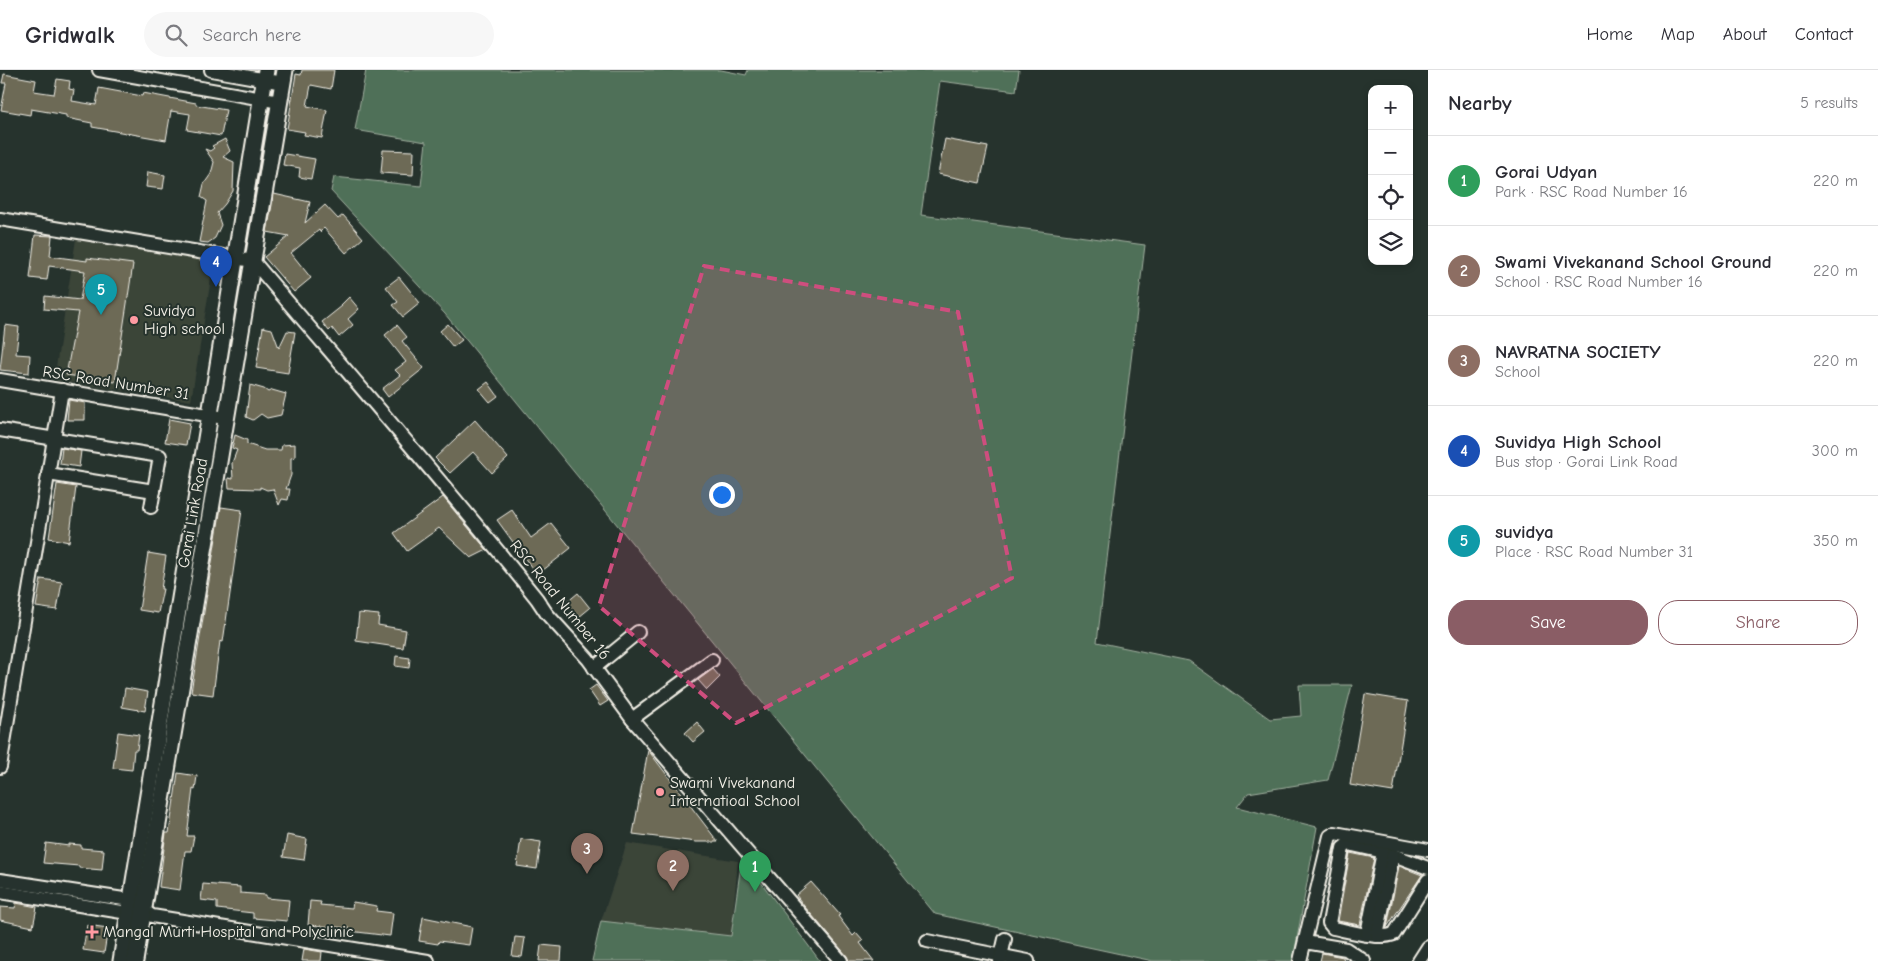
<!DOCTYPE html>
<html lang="en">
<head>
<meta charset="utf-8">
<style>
	:root { --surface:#fff; --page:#f7f7f7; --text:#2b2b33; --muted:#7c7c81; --line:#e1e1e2; --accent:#8a5d65 }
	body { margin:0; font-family:"Comic Neue",sans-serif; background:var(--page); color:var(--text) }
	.controls { position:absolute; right:15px; top:15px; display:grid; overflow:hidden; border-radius:10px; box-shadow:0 2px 8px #0003 }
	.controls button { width:45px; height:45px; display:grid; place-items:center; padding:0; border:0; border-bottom:1px solid var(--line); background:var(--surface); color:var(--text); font:25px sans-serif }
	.you { position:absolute; left:721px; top:424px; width:18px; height:18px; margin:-12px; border:4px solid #fff; border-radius:50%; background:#1a73e8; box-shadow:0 0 0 8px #1a73e833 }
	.badge { display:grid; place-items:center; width:32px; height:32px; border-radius:50%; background:var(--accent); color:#fff; font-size:16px; font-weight:700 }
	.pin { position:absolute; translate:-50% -41px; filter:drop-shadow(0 1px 2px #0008) }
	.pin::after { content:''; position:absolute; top:26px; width:18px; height:15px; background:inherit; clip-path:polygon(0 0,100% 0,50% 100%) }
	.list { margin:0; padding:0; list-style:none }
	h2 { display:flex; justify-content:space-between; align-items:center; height:65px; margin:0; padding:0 20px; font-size:21px }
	h2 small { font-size:16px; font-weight:400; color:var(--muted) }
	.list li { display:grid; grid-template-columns:32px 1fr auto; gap:15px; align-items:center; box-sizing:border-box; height:90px; padding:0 20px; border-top:1px solid var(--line) }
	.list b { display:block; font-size:19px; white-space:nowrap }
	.list p { margin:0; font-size:16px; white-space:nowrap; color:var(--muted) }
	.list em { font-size:16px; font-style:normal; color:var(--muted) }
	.actions { display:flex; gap:10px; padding:15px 20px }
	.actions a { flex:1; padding:11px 0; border:1px solid var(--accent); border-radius:20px; text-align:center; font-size:18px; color:var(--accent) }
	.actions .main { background:var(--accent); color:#fff }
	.icon { flex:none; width:28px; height:28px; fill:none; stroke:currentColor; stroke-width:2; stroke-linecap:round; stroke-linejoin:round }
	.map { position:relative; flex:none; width:1428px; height:891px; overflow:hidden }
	header { display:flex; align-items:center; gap:30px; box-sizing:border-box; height:70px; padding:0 25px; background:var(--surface); border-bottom:1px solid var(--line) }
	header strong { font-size:24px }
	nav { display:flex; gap:28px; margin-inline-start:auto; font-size:18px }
	.search { width:350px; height:45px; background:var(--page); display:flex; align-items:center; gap:12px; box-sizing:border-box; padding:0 18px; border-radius:28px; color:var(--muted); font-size:19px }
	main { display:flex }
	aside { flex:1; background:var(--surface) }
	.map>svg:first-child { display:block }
	.built { fill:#3b4439 }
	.green { fill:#4f7059; stroke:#a2b0a0 }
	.building { fill:#6d6a56; stroke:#f4f1e8 }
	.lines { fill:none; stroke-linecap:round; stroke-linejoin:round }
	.minor-casing { stroke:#f4f1e8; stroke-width:16 }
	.major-casing { stroke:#f4f1e8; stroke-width:19 }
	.minor { stroke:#26332d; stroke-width:12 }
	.major { stroke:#26332d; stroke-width:15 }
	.marked { fill:#ce4e7e; fill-opacity:0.2; stroke:#ce4e7e; stroke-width:4; stroke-dasharray:10 6; stroke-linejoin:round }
	.poi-dot { fill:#ff9aa2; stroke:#26332d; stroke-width:2 }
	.labels { text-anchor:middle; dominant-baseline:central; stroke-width:4; stroke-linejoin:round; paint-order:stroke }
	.poi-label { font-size:16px; fill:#f4f1e8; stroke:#26332d; text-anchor:start }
	.street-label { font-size:16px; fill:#f4f1e8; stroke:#26332d }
</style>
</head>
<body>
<header>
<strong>Gridwalk</strong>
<div class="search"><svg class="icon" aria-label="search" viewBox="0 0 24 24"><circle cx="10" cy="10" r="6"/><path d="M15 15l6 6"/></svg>Search here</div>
<nav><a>Home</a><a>Map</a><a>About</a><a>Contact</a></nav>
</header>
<main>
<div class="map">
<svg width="1428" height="891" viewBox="0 0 1428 891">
	<rect width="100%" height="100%" fill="#26332d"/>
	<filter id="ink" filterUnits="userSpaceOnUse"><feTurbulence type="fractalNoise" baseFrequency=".02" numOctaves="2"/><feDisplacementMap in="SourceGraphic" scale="10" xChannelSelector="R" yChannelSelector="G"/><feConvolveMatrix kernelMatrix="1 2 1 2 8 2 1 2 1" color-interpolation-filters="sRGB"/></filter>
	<g filter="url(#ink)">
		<g class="built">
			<polygon points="76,169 214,190 191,331 54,310"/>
			<polygon points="627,773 738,791 731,866 601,851"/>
		</g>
		<g class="green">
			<polygon points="366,0 721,0 746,5 748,0 1019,0 1016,21 940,11 921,145 1145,175 1097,572 1189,591 1270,649 1301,646 1299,615 1352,615 1328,710 1248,723 1237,737 1317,757 1293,891 1153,891 935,844 445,244 331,121 334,107 421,116 426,72 355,60"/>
			<polygon points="742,787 820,891 592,891 601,851 731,866"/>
		</g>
		<g class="building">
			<polygon points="302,0 334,0 331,19 311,15 307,36 327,40 322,68 304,65 305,62 287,59 296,4 301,5"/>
			<polygon points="4,4 36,10 34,21 54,24 57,9 70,11 69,19 74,20 72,31 96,35 99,18 142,26 143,23 196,33 196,35 226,40 221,66 187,60 190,44 171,41 166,70 92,57 92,53 66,48 66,45 31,39 30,45 1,40 6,13 2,13"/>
			<polygon points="225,69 230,81 223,87 234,92 233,121 225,134 217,143 221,155 215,168 208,173 199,172 207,131 201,127 204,114 211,104 214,92 205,79 210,81 214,78 212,76"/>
			<polygon points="945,69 988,77 980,113 938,104"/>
			<polygon points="383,80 414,81 413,105 381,103"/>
			<polygon points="285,84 315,89 311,109 299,107 300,98 283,95"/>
			<polygon points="148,102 165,105 163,119 146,117"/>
			<polygon points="274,124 310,132 305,153 325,135 338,149 343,145 363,168 346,183 324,158 320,162 319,160 291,183 311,208 294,222 264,187 289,166 267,162"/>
			<polygon points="35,165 52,166 50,186 87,191 87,188 133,194 115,312 66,305 78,242 44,239 45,226 80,230 85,201 49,196 47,210 30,208"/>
			<polygon points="399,207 420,233 403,247 393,235 398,232 386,217"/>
			<polygon points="349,227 359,239 348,249 353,255 339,267 332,258 329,261 322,252 342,236 341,235"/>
			<polygon points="448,254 462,270 453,277 440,261"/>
			<polygon points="5,255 19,257 16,284 30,285 29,303 0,300"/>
			<polygon points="397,255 407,267 402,271 424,298 388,327 382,319 400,305 395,300 406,292 385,265"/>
			<polygon points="263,257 272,259 279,278 287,261 295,262 288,303 256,298"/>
			<polygon points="488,312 498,326 490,332 479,319"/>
			<polygon points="250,315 264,319 268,322 272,320 286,324 281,345 267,348 261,344 253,350 246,347"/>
			<polygon points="69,330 85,333 85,350 67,350"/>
			<polygon points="169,349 190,353 186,375 165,372"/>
			<polygon points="475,350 508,388 492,403 473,382 450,403 435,388"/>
			<polygon points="235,365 247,370 247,374 265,380 281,380 282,375 295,374 295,387 291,388 291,405 286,419 290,419 288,430 282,429 279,435 273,419 267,420 260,417 260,419 229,418 228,408 233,409 232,393 237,380 232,378"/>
			<polygon points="62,378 81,381 79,397 60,394"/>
			<polygon points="57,414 76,417 69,472 49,468"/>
			<polygon points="443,427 461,449 487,480 471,488 439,458 407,481 394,463"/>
			<polygon points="221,437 242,440 223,572 220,571 213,625 191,622"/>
			<polygon points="512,440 531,468 551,453 571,478 537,505 497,450"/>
			<polygon points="148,483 166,486 161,519 163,519 158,543 139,540"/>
			<polygon points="41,509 62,512 57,540 36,537"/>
			<polygon points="578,523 590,538 573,552 561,537"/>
			<polygon points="359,543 379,545 378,555 406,560 403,578 356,571"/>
			<polygon points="396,586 410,588 409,598 395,596"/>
			<polygon points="713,599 720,607 707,620 698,610"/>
			<polygon points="596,615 608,631 600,636 589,620"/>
			<polygon points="125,618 148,622 145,641 122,637"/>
			<polygon points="1365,624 1408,631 1393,722 1350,715"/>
			<polygon points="697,652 705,662 693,672 685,663"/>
			<polygon points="118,662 139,665 137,680 134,680 132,700 113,698"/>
			<polygon points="648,680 718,772 696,772 633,764"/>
			<polygon points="178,703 197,706 195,720 193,719 187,766 194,766 191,781 185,781 180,820 159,817 164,778 166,763 169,763"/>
			<polygon points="287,765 307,769 304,790 283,787"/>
			<polygon points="521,769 541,772 537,799 517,796"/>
			<polygon points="46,773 69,776 69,774 81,775 81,778 104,780 102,800 79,798 79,796 43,793"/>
			<polygon points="1350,783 1374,788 1360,855 1338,851"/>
			<polygon points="1399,796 1422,805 1387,857"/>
			<polygon points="811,812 840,845 838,846 853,866 856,863 863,871 860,873 874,891 849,891 847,886 804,836 796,825"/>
			<polygon points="203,814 240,817 240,823 266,825 266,828 289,830 287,851 253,848 253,843 217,839 217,832 201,830"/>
			<polygon points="310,831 321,832 320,835 352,838 353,832 377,836 376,841 393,843 390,866 349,861 349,858 308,855"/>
			<polygon points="16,833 37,837 33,857 0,850 0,837 15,838"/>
			<polygon points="423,847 472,857 469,875 439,871 438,874 419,871"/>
			<polygon points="87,855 108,858 104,883 83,880"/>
			<polygon points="515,867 525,868 522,887 512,886"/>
			<polygon points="541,875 562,877 561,891 539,891"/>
			<polygon points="304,879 322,882 321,891 302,891"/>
			<polygon points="1322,883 1343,887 1344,891 1320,891"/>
		</g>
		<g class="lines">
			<g class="minor-casing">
				<g id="minor">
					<polyline points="99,0 280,32"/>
					<polyline points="211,0 283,13"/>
					<path d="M0,149L253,191C348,303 445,414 537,529L547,544L588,589L632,649L841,891"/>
					<polyline points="0,310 219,347"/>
					<polyline points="0,360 160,386 151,437"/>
					<polyline points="48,404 154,421"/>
					<polyline points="594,598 638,562"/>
					<polyline points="632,649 712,590"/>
					<polyline points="0,697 62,320"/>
					<path d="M1428,798L1388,783L1348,774L1343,778L1329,853L1333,858C1349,861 1379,870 1394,864L1428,810"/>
					<polyline points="0,810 130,830 152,846 428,891"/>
					<polyline points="0,822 128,843 138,840"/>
					<polyline points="1367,864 1383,782"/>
					<polyline points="1377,866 1393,785"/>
					<polyline points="927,871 1028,891"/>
					<polyline points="1305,872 1346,879 1364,891"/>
					<polyline points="1000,891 1005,869"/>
					<polyline points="1300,891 1330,766 1335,763 1428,780"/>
					<polyline points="1419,891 1428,877"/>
				</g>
			</g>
			<g class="major-casing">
				<g id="major">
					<polyline points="121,891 266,0"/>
					<polyline points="135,891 285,0"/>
				</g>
			</g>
			<use href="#minor" class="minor"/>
			<use href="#major" class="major"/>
		</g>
	</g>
	<path class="marked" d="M704,196L958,242L1012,508L736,653L599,536Z"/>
	<g class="poi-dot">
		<circle cx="134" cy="250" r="5"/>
		<circle cx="660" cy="722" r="5"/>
		<path d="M89.5 854.5h5v5h5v5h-5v5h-5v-5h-5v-5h5z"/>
	</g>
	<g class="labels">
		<g class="poi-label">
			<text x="144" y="241">Suvidya<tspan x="144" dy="18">High school</tspan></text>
			<text x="670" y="713">Swami Vivekanand<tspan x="670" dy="18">Internatioal School</tspan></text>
			<text x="103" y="862">Mangal Murti Hospital and Polyclinic</text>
		</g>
		<g class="street-label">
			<text transform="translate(116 313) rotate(9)">RSC Road Number 31</text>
			<text transform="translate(193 443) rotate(-80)">Gorai Link Road</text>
			<text transform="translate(560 530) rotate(51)">RSC Road Number 16</text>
		</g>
	</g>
</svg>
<div class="controls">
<button>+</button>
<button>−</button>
<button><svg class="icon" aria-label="locate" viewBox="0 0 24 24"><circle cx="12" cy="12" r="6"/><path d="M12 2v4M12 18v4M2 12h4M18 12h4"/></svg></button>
<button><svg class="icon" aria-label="layers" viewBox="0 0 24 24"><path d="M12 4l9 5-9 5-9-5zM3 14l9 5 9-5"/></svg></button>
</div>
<div class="you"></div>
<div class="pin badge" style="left:755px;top:822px;background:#2e9e5b">1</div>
<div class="pin badge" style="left:673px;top:821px;background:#8d6e63">2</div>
<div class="pin badge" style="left:587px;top:804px;background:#8d6e63">3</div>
<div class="pin badge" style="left:216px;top:217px;background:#1a4fb4">4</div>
<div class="pin badge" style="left:101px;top:245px;background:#0f9aa8">5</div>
</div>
<aside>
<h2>Nearby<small>5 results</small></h2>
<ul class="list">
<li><span class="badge" style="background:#2e9e5b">1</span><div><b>Gorai Udyan</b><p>Park · RSC Road Number 16</p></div><em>220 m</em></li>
<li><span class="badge" style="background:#8d6e63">2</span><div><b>Swami Vivekanand School Ground</b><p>School · RSC Road Number 16</p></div><em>220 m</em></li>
<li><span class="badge" style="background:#8d6e63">3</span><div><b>NAVRATNA SOCIETY</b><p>School</p></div><em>220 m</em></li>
<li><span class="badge" style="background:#1a4fb4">4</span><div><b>Suvidya High School</b><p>Bus stop · Gorai Link Road</p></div><em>300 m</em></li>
<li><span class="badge" style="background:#0f9aa8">5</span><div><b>suvidya</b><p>Place · RSC Road Number 31</p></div><em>350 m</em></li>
</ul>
<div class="actions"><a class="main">Save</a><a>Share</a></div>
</aside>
</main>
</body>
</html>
